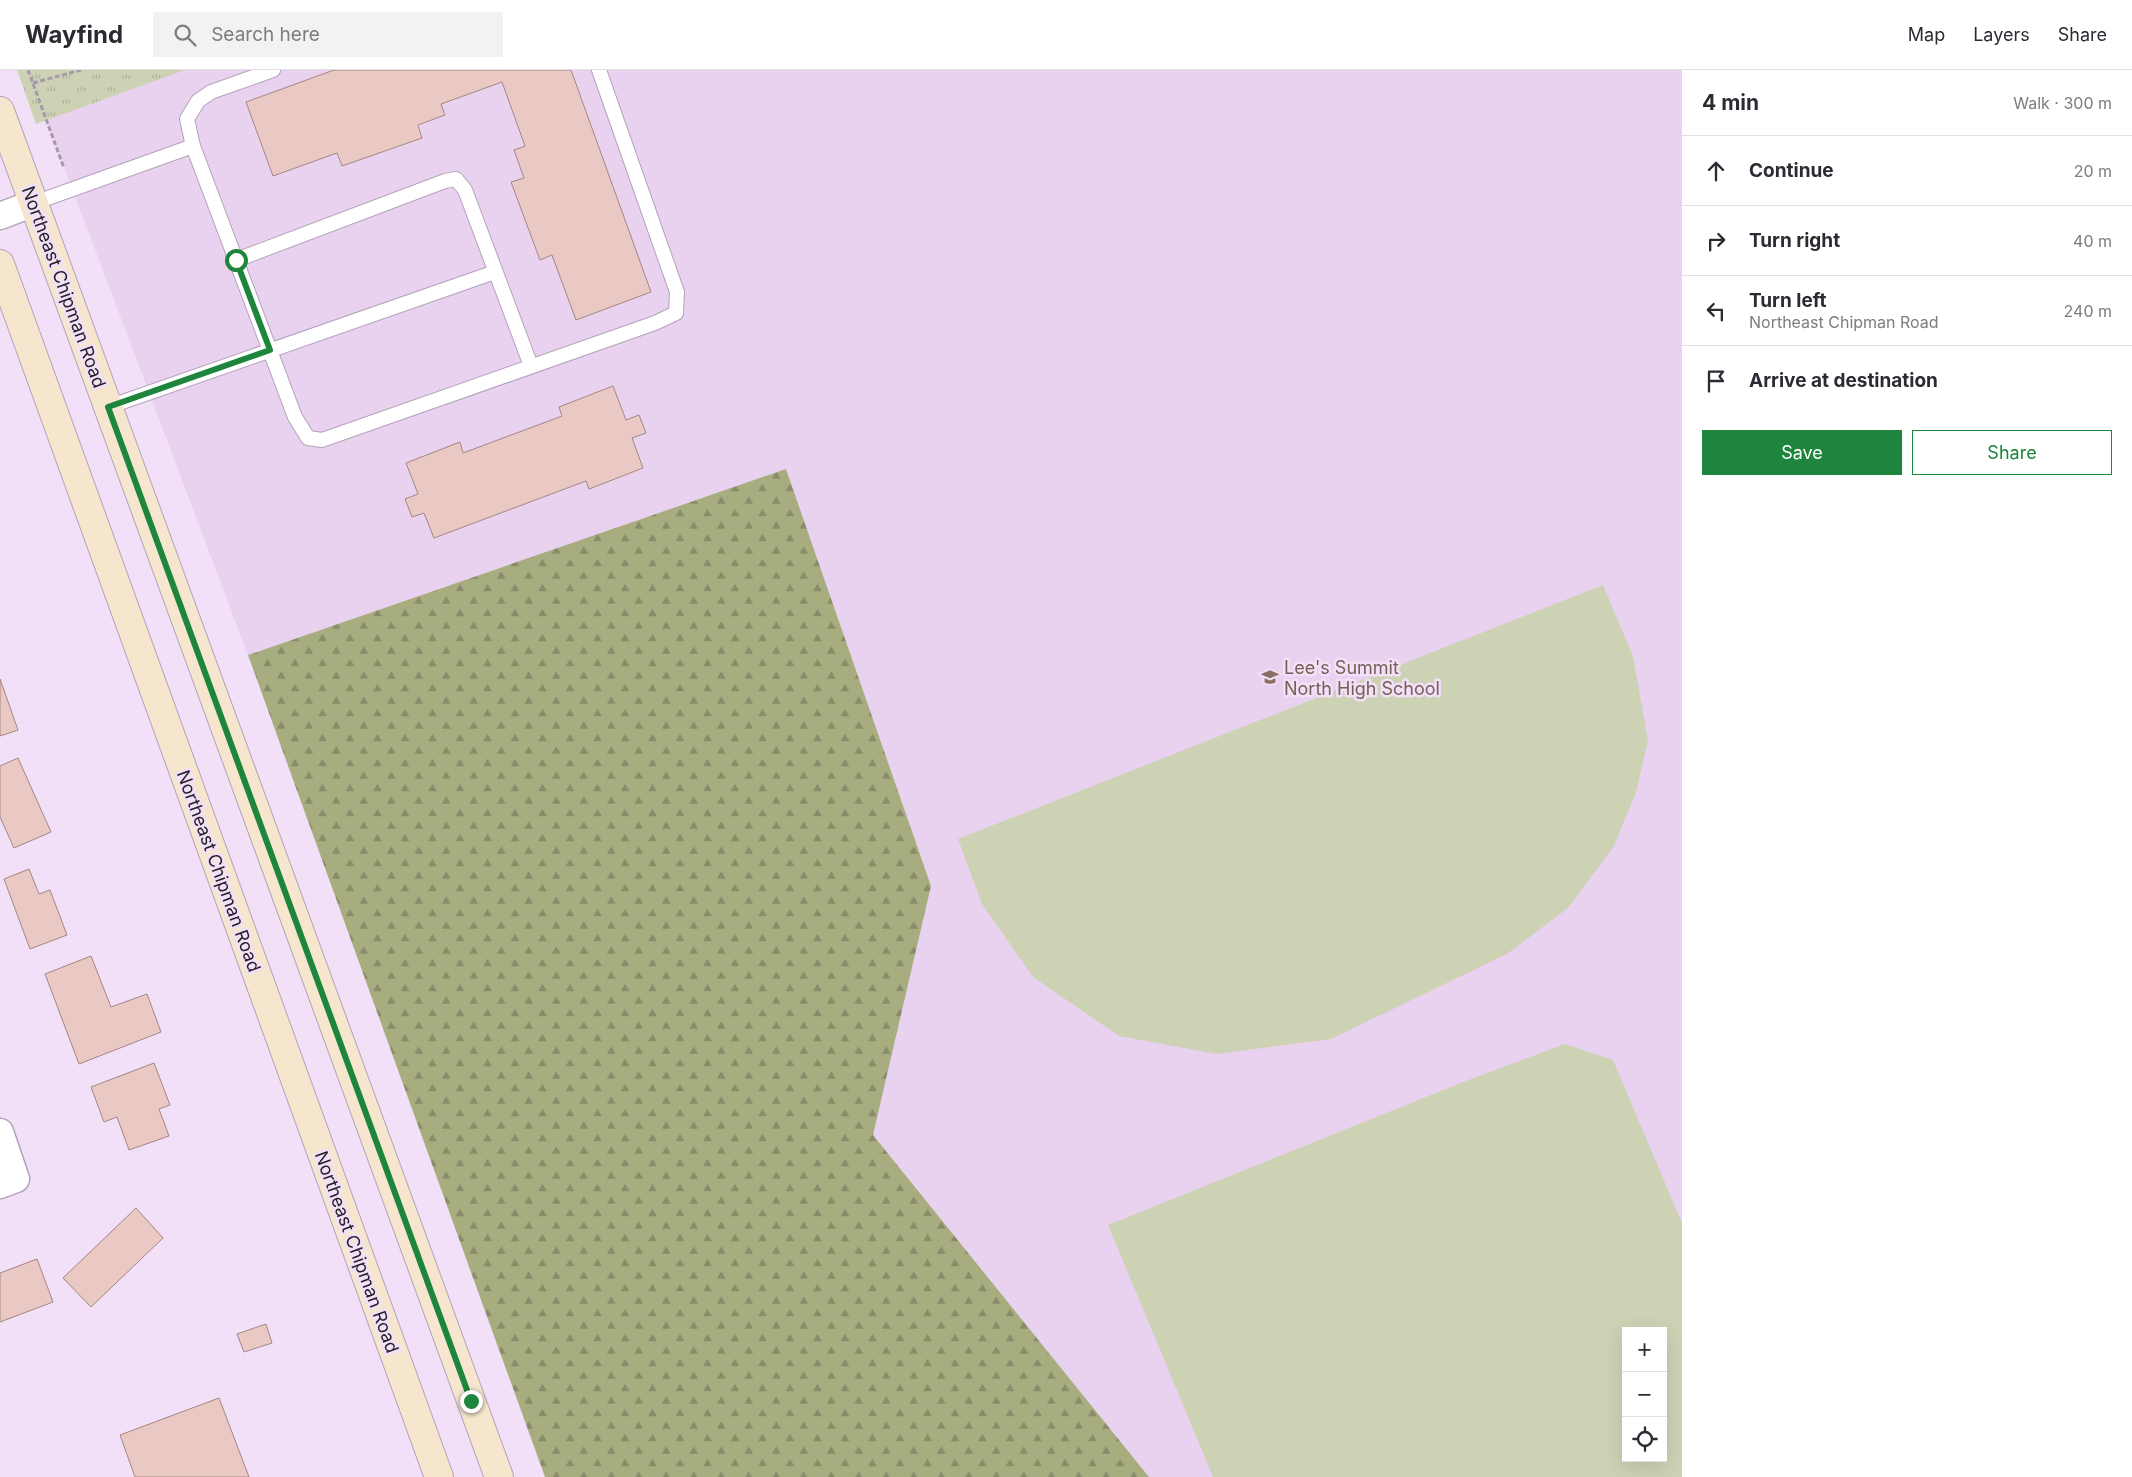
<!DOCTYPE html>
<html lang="en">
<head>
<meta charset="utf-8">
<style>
	:root { --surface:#fff; --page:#f2f2f3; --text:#2b2b33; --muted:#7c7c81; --line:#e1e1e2; --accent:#1d863c }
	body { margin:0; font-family:Inter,sans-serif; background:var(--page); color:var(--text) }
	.controls { position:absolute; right:15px; bottom:15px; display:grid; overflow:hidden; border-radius:0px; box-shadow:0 5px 20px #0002 }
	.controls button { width:45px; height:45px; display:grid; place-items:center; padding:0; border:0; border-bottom:1px solid var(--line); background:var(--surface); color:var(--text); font:25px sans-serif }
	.stop { position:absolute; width:15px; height:15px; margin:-11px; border:4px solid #1d863c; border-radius:50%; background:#fff }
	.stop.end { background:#1d863c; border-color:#fff; box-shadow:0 1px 5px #0008 }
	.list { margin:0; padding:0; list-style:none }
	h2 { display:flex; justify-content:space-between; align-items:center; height:65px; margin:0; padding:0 20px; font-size:21px }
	h2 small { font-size:16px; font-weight:400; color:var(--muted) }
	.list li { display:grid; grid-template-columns:32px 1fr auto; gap:15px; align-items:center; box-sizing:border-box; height:70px; padding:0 20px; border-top:1px solid var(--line) }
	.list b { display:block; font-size:19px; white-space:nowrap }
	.list p { margin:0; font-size:16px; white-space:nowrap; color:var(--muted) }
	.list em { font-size:16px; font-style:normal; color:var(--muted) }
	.actions { display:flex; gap:10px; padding:15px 20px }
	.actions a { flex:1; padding:11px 0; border:1px solid var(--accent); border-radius:0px; text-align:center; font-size:18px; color:var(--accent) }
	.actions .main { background:var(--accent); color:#fff }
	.icon { flex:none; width:28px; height:28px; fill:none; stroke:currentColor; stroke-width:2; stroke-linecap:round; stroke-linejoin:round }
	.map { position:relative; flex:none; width:1682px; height:1407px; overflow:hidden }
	header { display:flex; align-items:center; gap:30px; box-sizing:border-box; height:70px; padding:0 25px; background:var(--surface); border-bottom:1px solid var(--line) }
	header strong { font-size:24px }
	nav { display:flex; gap:28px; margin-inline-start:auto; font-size:18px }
	.search { width:350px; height:45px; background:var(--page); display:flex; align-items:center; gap:12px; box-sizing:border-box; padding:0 18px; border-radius:0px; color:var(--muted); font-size:19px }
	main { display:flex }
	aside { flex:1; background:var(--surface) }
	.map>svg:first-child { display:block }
	.built { fill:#e9d2f0; fill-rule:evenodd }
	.forest { fill:url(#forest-firs) }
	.park { fill:url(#park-tufts) }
	.garden { fill:#ced2b5; fill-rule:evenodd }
	.building { fill:#eac9c4; stroke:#a48681 }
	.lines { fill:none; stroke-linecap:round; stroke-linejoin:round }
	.lane-casing { stroke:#b3a2b9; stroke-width:16 }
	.street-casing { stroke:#b3a2b9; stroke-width:29 }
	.secondary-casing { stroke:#b3a2b9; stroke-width:30 }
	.path { stroke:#a699ab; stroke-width:3; stroke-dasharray:5 2.5; stroke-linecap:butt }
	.lane { stroke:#fff; stroke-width:14 }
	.street { stroke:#fff; stroke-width:26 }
	.secondary { stroke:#f5e6cd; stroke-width:28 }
	.route { stroke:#1d863c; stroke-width:6 }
	.labels { text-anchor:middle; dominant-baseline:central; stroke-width:5; stroke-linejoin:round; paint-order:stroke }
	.street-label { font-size:18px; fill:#262028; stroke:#f2e0f8 }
	.education-label { font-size:18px; fill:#785e54; stroke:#f2e0f8; text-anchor:start }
</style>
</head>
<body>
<header>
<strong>Wayfind</strong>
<div class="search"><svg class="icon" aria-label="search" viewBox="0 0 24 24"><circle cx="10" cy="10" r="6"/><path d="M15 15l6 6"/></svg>Search here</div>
<nav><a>Map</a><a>Layers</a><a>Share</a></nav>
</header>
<main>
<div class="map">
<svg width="1682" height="1407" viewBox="0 0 1682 1407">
	<defs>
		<pattern id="forest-firs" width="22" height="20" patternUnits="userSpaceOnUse" patternTransform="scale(1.25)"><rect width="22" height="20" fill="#a8ad80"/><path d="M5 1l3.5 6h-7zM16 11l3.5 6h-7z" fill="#898c69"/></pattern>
		<pattern id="park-tufts" width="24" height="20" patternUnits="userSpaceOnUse" patternTransform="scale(1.25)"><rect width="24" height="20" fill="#ced2b5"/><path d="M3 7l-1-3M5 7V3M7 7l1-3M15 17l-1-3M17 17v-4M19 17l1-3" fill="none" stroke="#b1b49c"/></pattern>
	</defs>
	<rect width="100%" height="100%" fill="#f2e0f8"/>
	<path class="built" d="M179,0H1682V1407H1149L873,1065L931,816L786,399L248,585L45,47ZM1626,1261H1663V1388H1626Z"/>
	<polygon class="forest" points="786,399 931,816 873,1065 1149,1407 545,1407 248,585"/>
	<polygon class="park" points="17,0 185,0 36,54"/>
	<g class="garden">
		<polygon points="1603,515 1633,586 1648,671 1636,722 1614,776 1568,838 1507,884 1331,969 1216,984 1119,966 1033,907 982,834 958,769"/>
		<path d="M1565,974L1613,990L1682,1153V1407H1213L1108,1155L1463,1012ZM1626,1261H1663V1388H1626Z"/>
	</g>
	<g class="building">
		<polygon points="334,0 571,0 651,222 576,250 552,185 540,190 511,112 524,108 514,80 525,76 502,12 441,34 445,45 418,55 422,68 342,96 337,83 273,106 246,32"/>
		<polygon points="613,316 626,350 639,345 646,363 632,368 643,398 589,419 586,411 434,468 424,443 412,447 405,429 418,424 406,393 460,372 463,383 562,346 559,337"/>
		<polygon points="0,609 18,660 0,666"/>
		<polygon points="18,688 51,762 14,778 0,747 0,696"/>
		<polygon points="29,799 39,824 50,820 67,865 30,879 4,809"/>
		<polygon points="91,886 111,937 147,924 161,962 79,994 45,904"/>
		<polygon points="154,993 170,1035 159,1039 169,1066 129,1080 117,1047 104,1052 91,1017"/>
		<polygon points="136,1138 163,1168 91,1237 63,1208"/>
		<polygon points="37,1189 53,1232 0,1252 0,1203"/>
		<polygon points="266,1254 272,1273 244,1282 237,1264"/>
		<polygon points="219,1328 249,1407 135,1407 120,1365"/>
	</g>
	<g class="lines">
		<g class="lane-casing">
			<g id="lane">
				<polyline points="273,0 211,22 198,31 187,49 193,76 295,347 308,368 322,370 655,253 676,243 677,222 599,0"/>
				<polyline points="34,133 193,76"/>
				<polyline points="236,190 445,111 456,109 465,120 531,296"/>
				<polyline points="108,337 495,202"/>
			</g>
		</g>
		<g class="street-casing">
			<g id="street">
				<polyline points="0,146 34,133"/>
				<polyline points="0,1062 16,1109 0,1115"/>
			</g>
		</g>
		<g class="secondary-casing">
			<g id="secondary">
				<polyline points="0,41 499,1407"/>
				<polyline points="0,194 439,1407"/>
			</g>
		</g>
		<g class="path">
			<polyline points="28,0 64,98"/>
			<polyline points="33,13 81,0"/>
		</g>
		<use href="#lane" class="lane"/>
		<use href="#street" class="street"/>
		<use href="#secondary" class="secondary"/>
	</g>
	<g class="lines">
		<polyline class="route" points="236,190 270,280 108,337 471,1331"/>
	</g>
	<defs>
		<g id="school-bare" transform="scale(1.35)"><path d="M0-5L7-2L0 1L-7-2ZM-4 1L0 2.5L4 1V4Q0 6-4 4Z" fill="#8d6e63" stroke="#f2e0f8" stroke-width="2.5" paint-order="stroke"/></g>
	</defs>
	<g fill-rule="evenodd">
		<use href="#school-bare" x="1270" y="607"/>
	</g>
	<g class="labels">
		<g class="street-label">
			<text transform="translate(64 217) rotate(70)">Northeast Chipman Road</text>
			<text transform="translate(219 801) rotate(70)">Northeast Chipman Road</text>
			<text transform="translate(357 1182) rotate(70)">Northeast Chipman Road</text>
		</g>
		<g class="education-label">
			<text x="1284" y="597">Lee's Summit<tspan x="1284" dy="21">North High School</tspan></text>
		</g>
	</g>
</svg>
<div class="controls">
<button>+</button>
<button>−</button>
<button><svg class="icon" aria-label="locate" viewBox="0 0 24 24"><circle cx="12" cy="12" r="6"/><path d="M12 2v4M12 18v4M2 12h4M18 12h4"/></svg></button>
</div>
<div class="stop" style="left:236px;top:190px"></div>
<div class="stop end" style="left:471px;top:1331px"></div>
</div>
<aside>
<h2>4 min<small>Walk · 300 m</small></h2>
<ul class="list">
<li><svg class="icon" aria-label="ahead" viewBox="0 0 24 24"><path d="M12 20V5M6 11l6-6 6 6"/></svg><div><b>Continue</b></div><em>20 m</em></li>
<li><svg class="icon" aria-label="right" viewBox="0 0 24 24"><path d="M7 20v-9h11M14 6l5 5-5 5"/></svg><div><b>Turn right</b></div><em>40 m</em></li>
<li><svg class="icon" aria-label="left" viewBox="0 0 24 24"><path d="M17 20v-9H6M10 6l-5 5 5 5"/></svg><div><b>Turn left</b><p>Northeast Chipman Road</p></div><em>240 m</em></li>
<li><svg class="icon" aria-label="arrive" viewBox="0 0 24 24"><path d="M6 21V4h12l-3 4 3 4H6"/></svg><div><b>Arrive at destination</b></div></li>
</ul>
<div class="actions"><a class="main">Save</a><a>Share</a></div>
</aside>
</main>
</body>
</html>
